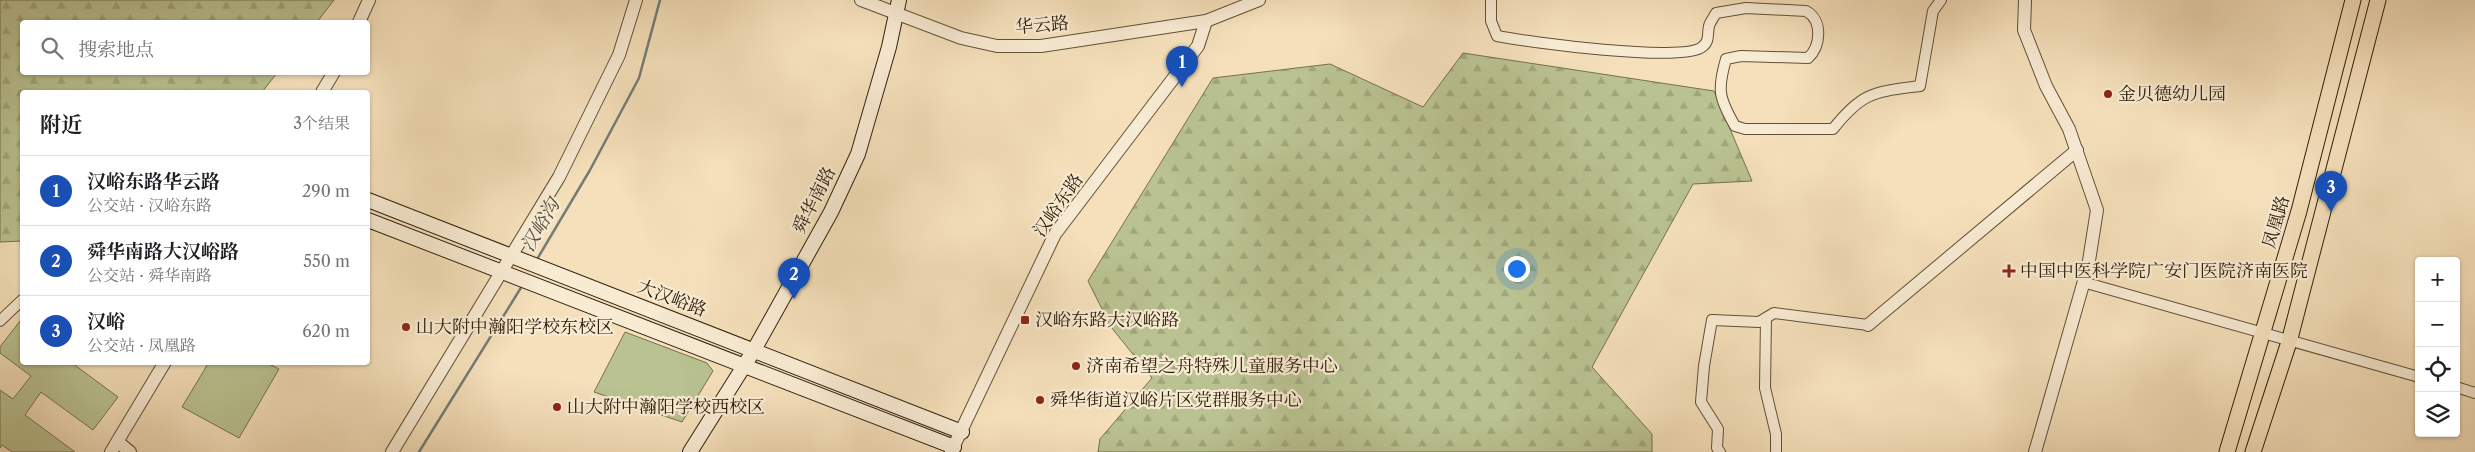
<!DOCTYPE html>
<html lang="zh">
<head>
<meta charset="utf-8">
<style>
	:root { --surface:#fff; --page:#f2f2f2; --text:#202124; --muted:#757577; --line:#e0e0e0; --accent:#7c3aed }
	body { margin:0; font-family:"Libre Caslon Text","Noto Serif SC",serif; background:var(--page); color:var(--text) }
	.controls { position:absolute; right:15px; bottom:15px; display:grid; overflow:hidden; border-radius:5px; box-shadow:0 1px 4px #0004 }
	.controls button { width:45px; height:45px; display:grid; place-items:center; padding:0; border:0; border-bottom:1px solid var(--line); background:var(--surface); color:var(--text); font:25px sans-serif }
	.you { position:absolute; left:1516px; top:268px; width:18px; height:18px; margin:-12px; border:4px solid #fff; border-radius:50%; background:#1a73e8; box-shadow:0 0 0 8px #1a73e833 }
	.badge { display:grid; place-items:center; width:32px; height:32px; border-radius:50%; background:var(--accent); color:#fff; font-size:16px; font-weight:700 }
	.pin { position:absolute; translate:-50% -41px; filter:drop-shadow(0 1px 2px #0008) }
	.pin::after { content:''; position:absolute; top:26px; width:18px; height:15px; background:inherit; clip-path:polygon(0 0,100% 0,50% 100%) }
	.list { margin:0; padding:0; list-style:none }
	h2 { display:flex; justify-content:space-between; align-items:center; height:65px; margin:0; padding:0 20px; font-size:21px }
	h2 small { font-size:16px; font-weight:400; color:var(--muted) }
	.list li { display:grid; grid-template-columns:32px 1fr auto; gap:15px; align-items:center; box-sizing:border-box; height:70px; padding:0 20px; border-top:1px solid var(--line) }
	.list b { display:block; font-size:19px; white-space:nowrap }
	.list p { margin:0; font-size:16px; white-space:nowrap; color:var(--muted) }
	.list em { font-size:16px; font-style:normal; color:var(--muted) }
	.icon { flex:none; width:28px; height:28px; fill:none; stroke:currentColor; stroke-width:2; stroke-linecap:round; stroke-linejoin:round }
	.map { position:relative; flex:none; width:2475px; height:452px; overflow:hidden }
	.search { position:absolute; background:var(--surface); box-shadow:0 1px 4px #0004; left:20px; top:20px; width:350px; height:55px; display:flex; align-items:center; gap:12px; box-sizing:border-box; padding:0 18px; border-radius:5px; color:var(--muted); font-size:19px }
	.panel { position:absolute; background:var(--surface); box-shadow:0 1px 4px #0004; left:20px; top:90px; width:350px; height:275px; border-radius:5px }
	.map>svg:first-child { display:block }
	.forest { fill:url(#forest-firs); stroke:#75714e }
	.green { fill:#bac291; stroke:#75714e }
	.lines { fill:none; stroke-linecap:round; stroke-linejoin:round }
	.stream { stroke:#747c76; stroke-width:2.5 }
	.minor-casing { stroke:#615038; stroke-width:12 }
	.tertiary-casing { stroke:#615038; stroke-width:14 }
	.secondary-casing { stroke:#30200c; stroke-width:16 }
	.primary-casing { stroke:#30200c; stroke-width:17 }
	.minor { stroke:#f8ebd3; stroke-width:10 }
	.tertiary { stroke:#f8ebd3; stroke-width:12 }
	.secondary { stroke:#f8ebd3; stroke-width:14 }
	.primary { stroke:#f5e0bb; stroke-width:15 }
	.poi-dot { fill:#8f2418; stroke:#f8ebd3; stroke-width:2 }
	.labels { text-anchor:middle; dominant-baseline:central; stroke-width:4.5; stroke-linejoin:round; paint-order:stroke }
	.street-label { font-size:18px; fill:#30200c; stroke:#f8ebd3 }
	.poi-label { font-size:18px; fill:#30200c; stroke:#f8ebd3; text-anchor:start }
	.water-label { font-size:19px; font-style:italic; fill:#524e41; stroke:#f8ebd3 }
</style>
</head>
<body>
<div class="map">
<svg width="2475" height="452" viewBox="0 0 2475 452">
	<defs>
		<pattern id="forest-firs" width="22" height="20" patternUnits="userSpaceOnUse" patternTransform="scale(1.25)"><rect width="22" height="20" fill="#bac291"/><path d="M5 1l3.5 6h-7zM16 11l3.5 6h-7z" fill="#a0a67c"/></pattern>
	</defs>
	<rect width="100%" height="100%" fill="#f5e0bb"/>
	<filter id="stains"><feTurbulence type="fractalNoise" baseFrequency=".004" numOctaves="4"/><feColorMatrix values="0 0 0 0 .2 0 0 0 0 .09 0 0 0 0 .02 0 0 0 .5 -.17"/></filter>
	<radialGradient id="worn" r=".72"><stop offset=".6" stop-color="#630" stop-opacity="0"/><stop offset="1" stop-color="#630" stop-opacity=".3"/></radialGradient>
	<g class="forest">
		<polygon points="0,0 334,0 317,22 22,22 22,72 277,73 262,92 22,92 22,241 0,242"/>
		<polygon points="1463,53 1714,91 1752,181 1693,184 1592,367 1652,434 1652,452 1098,452 1100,439 1152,378 1111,327 1088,281 1213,78 1330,64 1423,107"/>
	</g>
	<g class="green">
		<polygon points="20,321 22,323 22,362 72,363 118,397 93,430 41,392 25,415 75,452 12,452 2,445 0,448 0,390 13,399 31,376 0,353 0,347"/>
		<polygon points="625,332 707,363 713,371 682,422 594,392"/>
		<polygon points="209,362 267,363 279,369 239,438 182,407"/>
	</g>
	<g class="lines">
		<g class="stream">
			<polyline points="536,261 590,170 639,78 660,0"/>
			<polyline points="419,452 522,286"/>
		</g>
		<g class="minor-casing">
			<g id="minor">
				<path d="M1491,0V21L1497,36C1527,42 1683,63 1702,47C1710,41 1707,35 1709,26C1710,22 1714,17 1716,13L1746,8L1806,11C1823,20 1821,46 1808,58L1741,56L1726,59C1717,90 1719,98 1735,126L1745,129H1833C1863,91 1875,92 1920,86L1933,11L1941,0"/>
				<polyline points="2083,282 2419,377"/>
				<polyline points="1766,318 1765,388 1776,434 1776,452"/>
				<polyline points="0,321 22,300"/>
				<polyline points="2456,387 2475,393"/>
				<polyline points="1720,452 1717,448 1718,429 1701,402 1704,366 1712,320 1759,322 1774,313 1868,325"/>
			</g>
		</g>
		<g class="tertiary-casing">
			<g id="tertiary">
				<polyline points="861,0 961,38 997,46 1041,46 1206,21 1259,0"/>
				<polyline points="2025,0 2024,30 2046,86 2069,129 2097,210 2088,267 2035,452"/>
				<polyline points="359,22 369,0"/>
				<polyline points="322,92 334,72"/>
				<polyline points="1868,325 2077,150"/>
				<polyline points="118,442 130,452"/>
				<polyline points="111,452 165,362"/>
				<polyline points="392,452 559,177 619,55 636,0"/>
				<polyline points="951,452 1055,234 1198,46 1206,21"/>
			</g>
		</g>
		<g class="secondary-casing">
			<g id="secondary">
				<polyline points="368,200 962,432"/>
				<polyline points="368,220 954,447"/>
				<polyline points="690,452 754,350 831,212 858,154 889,47 899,0"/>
			</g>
		</g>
		<g class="primary-casing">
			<g id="primary">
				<polyline points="2227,452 2299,211 2353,0"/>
				<polyline points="2253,452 2289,342 2378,0"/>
			</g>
		</g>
		<use href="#minor" class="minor"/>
		<use href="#tertiary" class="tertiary"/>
		<use href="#secondary" class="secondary"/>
		<use href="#primary" class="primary"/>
	</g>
	<g class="poi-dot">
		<circle cx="2108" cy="94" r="5"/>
		<path d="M2006.5 263.5h5v5h5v5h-5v5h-5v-5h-5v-5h5z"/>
		<rect x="1020" y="315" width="10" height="10" rx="2.5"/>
		<circle cx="406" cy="327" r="5"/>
		<circle cx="1076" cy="366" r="5"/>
		<circle cx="1040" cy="400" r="5"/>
		<circle cx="557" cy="407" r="5"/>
	</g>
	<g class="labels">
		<g class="street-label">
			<text transform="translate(1042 25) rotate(-5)">华云路</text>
			<text transform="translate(814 200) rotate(-63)">舜华南路</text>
			<text transform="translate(1058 205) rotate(-55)">汉峪东路</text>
			<text transform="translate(2276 222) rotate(-74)">凤凰路</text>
			<text transform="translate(672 298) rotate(21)">大汉峪路</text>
		</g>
		<g class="poi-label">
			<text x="2118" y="94">金贝德幼儿园</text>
			<text x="2020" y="271">中国中医科学院广安门医院济南医院</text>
			<text x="1035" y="320">汉峪东路大汉峪路</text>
			<text x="416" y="327">山大附中瀚阳学校东校区</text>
			<text x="1086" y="366">济南希望之舟特殊儿童服务中心</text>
			<text x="1050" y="400">舜华街道汉峪片区党群服务中心</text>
			<text x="567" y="407">山大附中瀚阳学校西校区</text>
		</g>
		<g class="water-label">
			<text transform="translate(540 225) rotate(-60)">汉峪沟</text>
		</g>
	</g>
	<rect width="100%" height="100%" filter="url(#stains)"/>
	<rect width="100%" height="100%" fill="url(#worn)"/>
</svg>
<div class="controls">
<button>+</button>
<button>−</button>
<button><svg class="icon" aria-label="locate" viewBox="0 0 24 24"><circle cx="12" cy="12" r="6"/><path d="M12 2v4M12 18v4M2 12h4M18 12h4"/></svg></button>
<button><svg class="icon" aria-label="layers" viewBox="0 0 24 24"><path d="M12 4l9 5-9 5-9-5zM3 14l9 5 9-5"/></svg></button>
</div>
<div class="you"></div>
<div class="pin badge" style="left:1182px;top:87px;background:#1a4fb4">1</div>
<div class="pin badge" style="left:794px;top:299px;background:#1a4fb4">2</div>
<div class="pin badge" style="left:2331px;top:212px;background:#1a4fb4">3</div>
<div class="search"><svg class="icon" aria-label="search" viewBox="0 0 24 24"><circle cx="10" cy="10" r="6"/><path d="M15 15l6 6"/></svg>搜索地点</div>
<section class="panel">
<h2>附近<small>3个结果</small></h2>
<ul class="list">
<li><span class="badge" style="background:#1a4fb4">1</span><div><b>汉峪东路华云路</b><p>公交站 · 汉峪东路</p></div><em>290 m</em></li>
<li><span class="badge" style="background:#1a4fb4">2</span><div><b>舜华南路大汉峪路</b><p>公交站 · 舜华南路</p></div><em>550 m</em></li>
<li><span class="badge" style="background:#1a4fb4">3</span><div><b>汉峪</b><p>公交站 · 凤凰路</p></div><em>620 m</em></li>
</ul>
</section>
</div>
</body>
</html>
